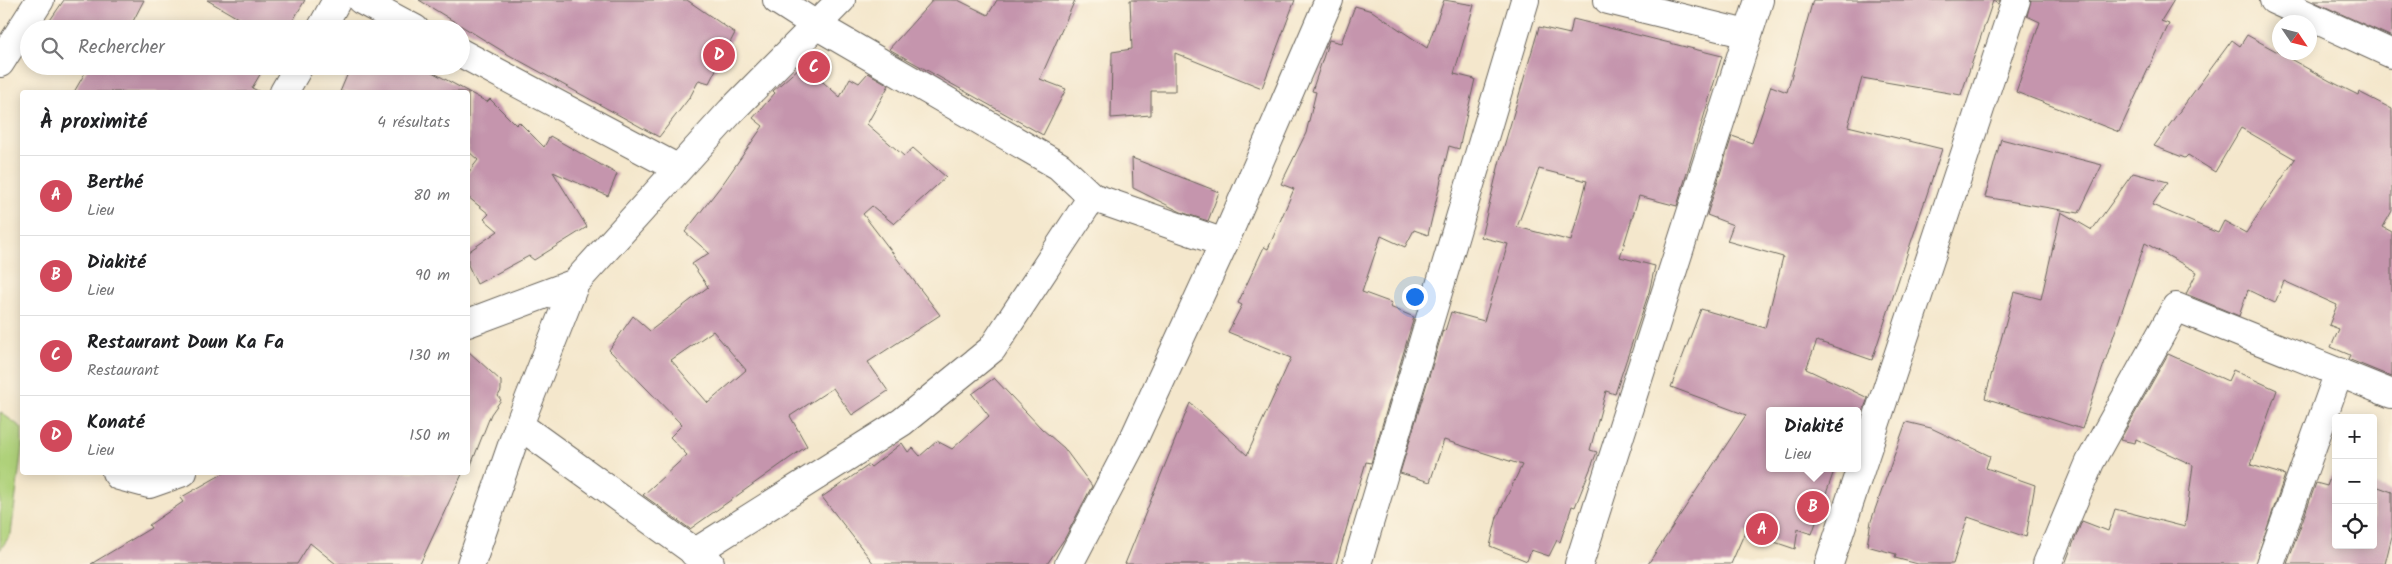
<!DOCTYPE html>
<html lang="fr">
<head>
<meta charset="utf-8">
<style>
	:root { --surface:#fff; --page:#f6f6f6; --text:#202124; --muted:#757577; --line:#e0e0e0; --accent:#d1495b }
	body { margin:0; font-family:Kalam,sans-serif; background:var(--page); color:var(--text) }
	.controls { position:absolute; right:15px; bottom:15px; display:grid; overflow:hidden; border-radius:5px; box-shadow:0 2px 12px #0003 }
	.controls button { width:45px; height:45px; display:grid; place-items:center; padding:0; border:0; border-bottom:1px solid var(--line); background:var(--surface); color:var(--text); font:25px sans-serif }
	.compass { position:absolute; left:2272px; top:15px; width:45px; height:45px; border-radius:50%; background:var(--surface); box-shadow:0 2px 12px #0003; rotate:125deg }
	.you { position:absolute; left:1414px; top:296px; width:18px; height:18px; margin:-12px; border:4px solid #fff; border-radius:50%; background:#1a73e8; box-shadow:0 0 0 8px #1a73e833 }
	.badge { display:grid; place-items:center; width:32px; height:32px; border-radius:50%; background:var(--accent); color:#fff; font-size:16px; font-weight:700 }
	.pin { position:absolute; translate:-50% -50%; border:2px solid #fff; box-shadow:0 1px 5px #0006 }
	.popup { position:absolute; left:1766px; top:407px; width:95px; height:65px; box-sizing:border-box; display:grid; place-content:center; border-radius:5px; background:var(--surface); filter:drop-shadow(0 1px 4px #0005); font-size:16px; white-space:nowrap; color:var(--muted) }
	.popup b { font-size:19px; color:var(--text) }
	.popup::after { content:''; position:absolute; left:50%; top:100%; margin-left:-10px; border:10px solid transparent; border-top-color:var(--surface) }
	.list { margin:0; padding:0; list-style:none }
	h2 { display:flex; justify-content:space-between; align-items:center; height:65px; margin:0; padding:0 20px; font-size:21px }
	h2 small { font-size:16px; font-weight:400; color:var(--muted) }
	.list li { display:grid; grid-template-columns:32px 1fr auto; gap:15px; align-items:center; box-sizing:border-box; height:80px; padding:0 20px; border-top:1px solid var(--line) }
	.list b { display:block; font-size:19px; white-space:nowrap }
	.list p { margin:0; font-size:16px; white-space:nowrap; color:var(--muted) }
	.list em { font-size:16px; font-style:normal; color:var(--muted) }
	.icon { flex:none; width:28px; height:28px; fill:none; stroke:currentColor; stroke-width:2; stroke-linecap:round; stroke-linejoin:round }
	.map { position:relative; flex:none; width:2392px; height:564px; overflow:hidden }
	.search { position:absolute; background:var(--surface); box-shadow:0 2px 12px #0003; left:20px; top:20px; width:450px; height:55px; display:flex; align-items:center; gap:12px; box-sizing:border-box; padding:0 18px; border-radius:28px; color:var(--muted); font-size:19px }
	.panel { position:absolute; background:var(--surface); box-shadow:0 2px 12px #0003; left:20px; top:90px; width:450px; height:385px; border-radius:5px }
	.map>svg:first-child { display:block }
	.green { fill:#afd17a; stroke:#66764b }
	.building { fill:#c595ad; fill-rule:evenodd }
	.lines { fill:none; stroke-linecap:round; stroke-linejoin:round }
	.street-casing { stroke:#68635a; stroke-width:30 }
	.street { stroke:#fff; stroke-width:28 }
</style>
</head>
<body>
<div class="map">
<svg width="2392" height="564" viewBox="0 0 2392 564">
	<rect width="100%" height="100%" fill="#fcf5e5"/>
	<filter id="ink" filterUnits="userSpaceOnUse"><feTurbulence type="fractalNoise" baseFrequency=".02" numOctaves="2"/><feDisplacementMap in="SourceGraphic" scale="10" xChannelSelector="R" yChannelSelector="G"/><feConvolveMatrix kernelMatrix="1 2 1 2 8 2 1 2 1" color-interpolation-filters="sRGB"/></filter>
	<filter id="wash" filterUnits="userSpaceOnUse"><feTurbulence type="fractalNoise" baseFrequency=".0096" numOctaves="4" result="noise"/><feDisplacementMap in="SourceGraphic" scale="20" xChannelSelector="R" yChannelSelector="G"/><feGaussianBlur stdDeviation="1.12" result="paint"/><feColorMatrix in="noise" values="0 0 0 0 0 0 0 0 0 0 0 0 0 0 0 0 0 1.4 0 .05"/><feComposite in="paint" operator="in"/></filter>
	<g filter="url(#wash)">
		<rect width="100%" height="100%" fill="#f4e7cc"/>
		<polygon class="green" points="0,412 22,428 22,448 11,534 0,550"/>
		<g id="blocks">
			<g class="building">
				<polygon points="64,0 144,0 129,29 44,29"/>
				<polygon points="207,0 305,0 288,29 238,29 243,21"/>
				<polygon points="419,0 687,0 735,33 709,83 699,80 690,97 659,137 509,55"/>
				<polygon points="933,0 958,0 988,15 997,0 1075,0 1040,79 1066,89 1043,135 889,49"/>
				<polygon points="1130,0 1295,0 1262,88 1175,53 1175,91 1151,91 1151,115 1111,118 1112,52 1132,49"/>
				<polygon points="1444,0 1474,5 1454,74 1475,79 1459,149 1449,146 1428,235 1414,230 1405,247 1381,236 1362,292 1392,303 1390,307 1414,317 1371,463 1366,462 1336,564 1125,564 1190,403 1247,455 1291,358 1228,332 1242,305 1238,303 1264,247 1268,249 1294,189 1281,184 1306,133 1316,92 1312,91 1329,40 1341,43 1355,6 1372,11 1427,48"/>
				<polygon points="1813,0 2000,0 1998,4 1993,1 1961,95 1862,78 1848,126 1942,149 1872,360 1817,341 1806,369 1868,398 1863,411 1769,411 1769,468 1835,468 1812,534 1798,529 1795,549 1745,532 1731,564 1648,564 1746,415 1671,387 1701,309 1765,328 1783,257 1727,241 1733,225 1707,215 1732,136 1752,143 1771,86 1787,92"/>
				<polygon points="2031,0 2174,0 2161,21 2169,24 2119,132 2016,92 2040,22 2027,16"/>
				<polygon points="2313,0 2392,0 2392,37 2317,3"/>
				<path d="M1573,19L1722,56L1677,206L1639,196L1620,257L1655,266L1649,292L1615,394L1606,391L1590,450L1597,452L1575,507L1572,506L1560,542L1557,540L1549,556L1531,550L1527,561L1490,546L1497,517L1522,465L1444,440L1430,482L1400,473L1443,330L1445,331L1451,312L1484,321L1508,244L1481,237L1500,160L1539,27L1570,34ZM1539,169L1587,181L1571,241L1517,227Z"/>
				<polygon points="2247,35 2330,81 2358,95 2359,92 2392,109 2392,211 2383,227 2392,232 2392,377 2348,359 2350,355 2331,347 2339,329 2329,325 2337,305 2284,281 2275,303 2248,290 2239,316 2186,294 2197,272 2145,243 2082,429 1985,398 2014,292 2041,299 2061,212 2092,230 2133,173 2168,182 2152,205 2218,233 2224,221 2246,233 2295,159 2241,128 2215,172 2188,155 2185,158 2154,146 2232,40 2240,46"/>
				<polygon points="89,66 198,66 213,72 217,66 265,66 252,88 260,92 74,92"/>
				<polygon points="351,66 421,66 487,102 490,99 516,125 519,122 544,147 550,136 617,174 608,196 553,172 587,227 534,260 529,256 477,284 468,265 468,252 498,231 484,219 489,214 468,197 468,173 478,160 468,151 468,92 340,92"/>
				<path d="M800,67L805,70L807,68L840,97L850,78L859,83L868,73L889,85L867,124L904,156L913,148L946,177L894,224L872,206L863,214L940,315L868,362L888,391L852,415L833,388L790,416L807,446L690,529L643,495L687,455L670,437L682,425L609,350L633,316L650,331L708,287L692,264L709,253L685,232L724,182L763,126L753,118L775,93L773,91ZM713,331L746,370L708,403L671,360Z"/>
				<polygon points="2001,139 2102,165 2079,213 1985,197"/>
				<polygon points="1132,158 1219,192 1208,221 1181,212 1133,188"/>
				<polygon points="468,351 501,381 501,391 498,396 501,400 491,414 469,470"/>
				<polygon points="2168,354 2228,381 2233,370 2277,390 2251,465 2285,475 2255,564 2065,564 2082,521 2108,531 2115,509 2185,527 2193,465 2136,439 2135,443 2120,440"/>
				<polygon points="994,378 1042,429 1064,448 1092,486 1065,538 1047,564 874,564 822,497 869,465 871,467 902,443 908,452 913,448 920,456 937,441 952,449 989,416 972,394"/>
				<polygon points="1906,422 1931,428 1990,456 1986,468 2035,485 2026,537 1968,517 1953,564 1918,564 1895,558 1896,554 1867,546 1871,521"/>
				<polygon points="2333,470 2336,471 2336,545 2373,545 2373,485 2392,492 2392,536 2385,564 2287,564 2316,483 2327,486"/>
				<polygon points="226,472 463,472 420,564 336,564 310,543 297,564 91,564 151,528 149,525 183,502 180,498"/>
			</g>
		</g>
	</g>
	<g filter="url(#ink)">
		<use href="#blocks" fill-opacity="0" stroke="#68635a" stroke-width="1"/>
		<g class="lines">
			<g class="street-casing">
				<g id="street">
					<polyline points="361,0 415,29"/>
					<polyline points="777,0 816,25 1059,166 1092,197 1224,243"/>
					<polyline points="1608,0 1747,34"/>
					<polyline points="2274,0 2392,54"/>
					<polyline points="321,29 337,0"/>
					<polyline points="461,53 677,168"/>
					<polyline points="0,63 40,0"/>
					<polyline points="284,92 299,66"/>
					<polyline points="468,323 575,283"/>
					<polyline points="519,425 710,563"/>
					<polyline points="116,472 119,476 149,484 183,472"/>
					<polyline points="694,553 902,422 992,349 1092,197"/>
					<polyline points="471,564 519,425 575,283 731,111 841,0"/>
					<polyline points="1069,564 1130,447 1224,243 1329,0"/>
					<polyline points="1357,564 1525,0"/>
					<polyline points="1579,564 1759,0"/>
					<polyline points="1829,564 2016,0"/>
					<polyline points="2047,564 2090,462 2176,307 2392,394"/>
					<polyline points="2270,564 2339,372"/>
				</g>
			</g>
			<use href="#street" class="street"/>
		</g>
	</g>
</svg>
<div class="controls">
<button>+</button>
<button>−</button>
<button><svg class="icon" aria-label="locate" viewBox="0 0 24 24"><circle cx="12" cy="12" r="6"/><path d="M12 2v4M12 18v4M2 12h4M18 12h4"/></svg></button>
</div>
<svg class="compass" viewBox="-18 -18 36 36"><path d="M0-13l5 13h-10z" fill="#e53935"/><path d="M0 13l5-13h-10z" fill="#757577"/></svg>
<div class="you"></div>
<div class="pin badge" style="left:1762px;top:529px">A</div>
<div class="pin badge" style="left:1813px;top:507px">B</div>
<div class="popup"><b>Diakité</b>Lieu</div>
<div class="pin badge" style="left:814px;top:67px">C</div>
<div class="pin badge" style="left:719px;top:55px">D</div>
<div class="search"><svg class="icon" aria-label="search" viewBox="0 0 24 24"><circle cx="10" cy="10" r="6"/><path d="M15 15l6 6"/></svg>Rechercher</div>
<section class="panel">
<h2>À proximité<small>4 résultats</small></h2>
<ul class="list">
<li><span class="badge">A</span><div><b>Berthé</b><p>Lieu</p></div><em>80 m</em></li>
<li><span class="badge">B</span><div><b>Diakité</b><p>Lieu</p></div><em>90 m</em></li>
<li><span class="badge">C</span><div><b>Restaurant Doun Ka Fa</b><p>Restaurant</p></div><em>130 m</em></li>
<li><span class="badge">D</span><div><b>Konaté</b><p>Lieu</p></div><em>150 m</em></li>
</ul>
</section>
</div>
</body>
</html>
